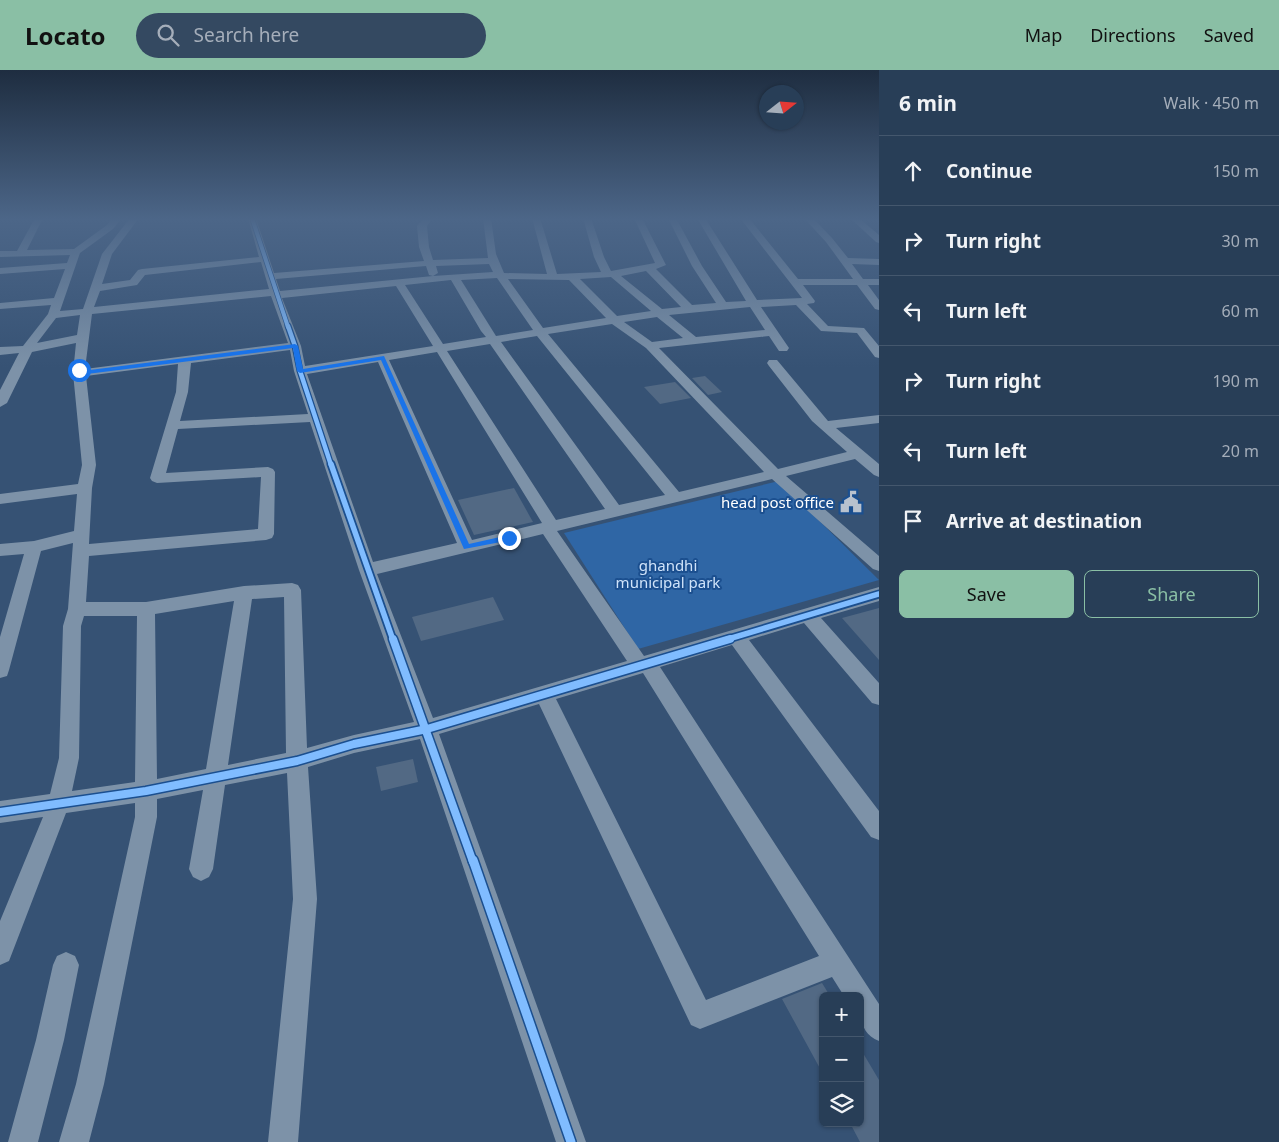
<!DOCTYPE html>
<html lang="en">
<head>
<meta charset="utf-8">
<style>
	:root { --surface:#283e57; --page:#344961; --text:#f1f3f6; --muted:#a5aeba; --line:#44576d; --accent:#8abfa5 }
	body { margin:0; font-family:"Noto Sans",sans-serif; background:var(--page); color:var(--text) }
	.controls { position:absolute; right:15px; bottom:15px; display:grid; overflow:hidden; border-radius:8px; box-shadow:0 1px 4px #0004 }
	.controls button { width:45px; height:45px; display:grid; place-items:center; padding:0; border:0; border-bottom:1px solid var(--line); background:var(--surface); color:var(--text); font:25px sans-serif }
	.compass { position:absolute; left:759px; top:15px; width:45px; height:45px; border-radius:50%; background:var(--surface); box-shadow:0 1px 4px #0004; rotate:73deg }
	.stop { position:absolute; width:15px; height:15px; margin:-11px; border:4px solid #1a73e8; border-radius:50%; background:#fff }
	.stop.end { background:#1a73e8; border-color:#fff; box-shadow:0 1px 5px #0008 }
	.list { margin:0; padding:0; list-style:none }
	h2 { display:flex; justify-content:space-between; align-items:center; height:65px; margin:0; padding:0 20px; font-size:21px }
	h2 small { font-size:16px; font-weight:400; color:var(--muted) }
	.list li { display:grid; grid-template-columns:32px 1fr auto; gap:15px; align-items:center; box-sizing:border-box; height:70px; padding:0 20px; border-top:1px solid var(--line) }
	.list b { display:block; font-size:19px; white-space:nowrap }
	.list em { font-size:16px; font-style:normal; color:var(--muted) }
	.actions { display:flex; gap:10px; padding:15px 20px }
	.actions a { flex:1; padding:11px 0; border:1px solid var(--accent); border-radius:8px; text-align:center; font-size:18px; color:var(--accent) }
	.actions .main { background:var(--accent); color:#111 }
	.icon { flex:none; width:28px; height:28px; fill:none; stroke:currentColor; stroke-width:2; stroke-linecap:round; stroke-linejoin:round }
	.map { position:relative; flex:none; width:879px; height:1072px; overflow:hidden }
	header { display:flex; align-items:center; gap:30px; box-sizing:border-box; height:70px; padding:0 25px; background:var(--accent); color:#111 }
	header strong { font-size:24px }
	nav { display:flex; gap:28px; margin-inline-start:auto; font-size:18px }
	.search { width:350px; height:45px; background:var(--page); display:flex; align-items:center; gap:12px; box-sizing:border-box; padding:0 18px; border-radius:28px; color:var(--muted); font-size:19px }
	main { display:flex }
	aside { flex:1; background:var(--surface) }
	.map>svg:first-child { display:block }
	.green { fill:#2f66a5 }
	.building { fill:#526984 }
	.lines { fill:none; stroke-linecap:round; stroke-linejoin:round }
	.minor { fill:#7d92a8; fill-rule:evenodd }
	.cycleway-far4-casing { stroke:#1b4f8f; stroke-width:5.5 }
	.cycleway-far3-casing { stroke:#1b4f8f; stroke-width:7 }
	.cycleway-far2-casing { stroke:#1b4f8f; stroke-width:9 }
	.cycleway-far1-casing { stroke:#1b4f8f; stroke-width:11 }
	.cycleway-casing { stroke:#1b4f8f; stroke-width:12 }
	.cycleway-far4 { stroke:#80bcff; stroke-width:4 }
	.cycleway-far3 { stroke:#80bcff; stroke-width:4.5 }
	.cycleway-far2 { stroke:#80bcff; stroke-width:5.5 }
	.cycleway-far1 { stroke:#80bcff; stroke-width:8 }
	.cycleway { stroke:#80bcff; stroke-width:9 }
	.route { fill:#1a73e8 }
	.labels { text-anchor:middle; dominant-baseline:central; stroke-width:4; stroke-linejoin:round; paint-order:stroke }
	.poi-label { font-size:15px; fill:#fff; stroke:#1b4f8f; text-anchor:end }
	.park-label { font-size:15px; fill:#cfe3fa; stroke:#1b4f8f }
</style>
</head>
<body>
<header>
<strong>Locato</strong>
<div class="search"><svg class="icon" aria-label="search" viewBox="0 0 24 24"><circle cx="10" cy="10" r="6"/><path d="M15 15l6 6"/></svg>Search here</div>
<nav><a>Map</a><a>Directions</a><a>Saved</a></nav>
</header>
<main>
<div class="map">
<svg width="879" height="1072" viewBox="0 0 879 1072">
	<rect width="100%" height="100%" fill="#365274"/>
	<polygon class="green" points="779,411 879,510 638,579 564,463"/>
	<g class="building">
		<polygon points="705,306 722,322 708,325 692,308"/>
		<polygon points="675,312 691,328 660,334 644,317"/>
		<polygon points="514,418 533,452 474,465 458,430"/>
		<polygon points="493,527 504,550 421,571 412,547"/>
		<polygon points="879,538 879,590 842,548"/>
		<polygon points="413,689 418,712 381,721 376,697"/>
		<polygon points="822,913 830,926 823,926 823,1004 782,929"/>
		<polygon points="860,978 879,1010 879,1072 860,1072 850,1053 860,1053"/>
	</g>
	<g class="lines">
		<g class="minor">
			<path d="M35,148H43L27,180L74,179L107,155L113,148H122L113,159L80,183L60,241L83,239L102,184L130,148H139L112,184L102,214L130,210L138,200L142,199L259,187L248,148H256L274,203L424,191L419,177L417,156L424,148H433L427,156L429,177L433,190L488,188L483,148H491L496,184L504,203L547,204L532,148H540L557,204L601,202L594,187L583,148H591L604,187L611,201L655,193L634,148H642L666,195L656,199L692,235L716,233L692,196L668,148H676L702,196L726,232L746,231L697,148H705L757,230L802,228L740,148H749L798,209H853L826,172L804,148H813L832,168L848,188L879,189V195L852,194L863,209H879V215H868L879,230V240L875,239L857,215H803L815,231L814,233L807,234L828,256L864,258L879,276V288L875,287L857,263L821,261L796,235L761,237L789,278L787,281H779L769,266L659,278L778,399L847,382L812,351L769,296L767,293L769,290H777L828,351L879,345V353L836,358L879,394V407L874,405L855,389L786,406L879,486V501L873,499L772,409L557,461L644,586L879,517V531L821,548L879,613V635L872,633L804,553L749,570L879,741V770L871,767L732,575L660,597L879,934V971C859,963 860,945 860,926H844L832,907L700,959L691,955L539,634L439,664L586,1072H556L420,669L354,683L308,697L317,829L298,1072H268L293,829L287,703L225,715L213,799L209,807L201,811L193,807L189,799L203,720L157,729V747L104,1014L89,1072H59L76,1014L135,747V733L66,743L9,891L0,895V851L43,747L0,753V731L50,724L59,688L63,556L68,539L73,473L41,481L9,600L7,606L0,608V567L24,484L0,486V474L34,471L74,461L77,424L0,434V424L78,414L82,395L73,303L76,273L32,282L7,333L0,337V320L19,283L0,285V277L23,276L48,244L51,235L0,239V233L54,228L65,199L0,204V198L67,193L70,185L0,187V181H17ZM261,192L269,219L94,237L100,221L137,215L145,205ZM489,194L493,202L433,206L438,203L436,196ZM426,196L429,205L433,206L280,221L276,209ZM646,201L681,237L662,239L621,206ZM611,207L651,241L617,246L580,209ZM497,208L533,260L496,266L461,210ZM508,209L569,210L606,248L543,258ZM451,210L481,261L486,267L443,274L405,215ZM396,216L433,276L305,296L301,276L282,228ZM271,226L288,273L85,299L92,244ZM750,237L765,260L696,267L669,245ZM80,245L77,265L37,273L56,248ZM657,247L683,268L652,272L624,252ZM612,254L646,278L764,402L679,422L548,264ZM537,266L665,425L619,435L501,272ZM490,274L605,439L556,450L447,281ZM290,280L294,301L308,344L180,351L188,322L191,293ZM437,282L542,453L472,470L389,290ZM378,292L457,473L373,492L307,304ZM178,294L176,322L150,408L152,411L157,413L261,407L258,459L89,474L92,418L96,395L86,306ZM310,352L359,500L414,652L354,665L307,678L301,520L298,515L292,513L244,516L146,532H86L89,486L266,470L272,468L274,464L275,402L273,399L268,397L166,403L178,359ZM543,464L627,591L433,648L377,504ZM284,527L286,683L228,695L252,529ZM234,531L206,699L157,709L155,544ZM84,546H137L135,712L72,721L79,688L81,556ZM643,603L819,886L706,930L556,629Z"/>
			<polygon points="850,148 859,148 879,165 879,173 876,172"/>
			<polygon points="66,882 75,886 79,895 64,970 38,1072 8,1072 36,970 53,895 57,886"/>
		</g>
		<g class="cycleway-far4-casing">
			<polyline id="cycleway-far4" points="252,148 288,257"/>
		</g>
		<g class="cycleway-far3-casing">
			<polyline id="cycleway-far3" points="288,256 295,276 300,301 331,395"/>
		</g>
		<g class="cycleway-far2-casing">
			<g id="cycleway-far2">
				<polyline points="331,394 393,570"/>
				<polyline points="725,570 879,524"/>
			</g>
		</g>
		<g class="cycleway-far1-casing">
			<g id="cycleway-far1">
				<polyline points="393,569 473,792"/>
				<polyline points="0,742 146,721 297,691 354,674 427,659 730,569"/>
			</g>
		</g>
		<g class="cycleway-casing">
			<polyline id="cycleway" points="473,790 571,1072"/>
		</g>
		<use href="#cycleway-far4" class="cycleway-far4"/>
		<use href="#cycleway-far3" class="cycleway-far3"/>
		<use href="#cycleway-far2" class="cycleway-far2"/>
		<use href="#cycleway-far1" class="cycleway-far1"/>
		<use href="#cycleway" class="cycleway"/>
	</g>
	<linearGradient id="sky" x2="0" y2="1"><stop stop-color="#1e2d40"/><stop offset="0.5" stop-color="#4c6688"/><stop offset="1" stop-color="#4c6688" stop-opacity="0"/></linearGradient>
	<rect width="879" height="298" fill="url(#sky)"/>
	<polygon class="route" points="295,274 298,276 303,299 384,286 469,474 509,465 511,466 511,470 464,479 381,290 300,303 297,301 293,278 79,305 76,303 76,300 79,298 82,301"/>
	<defs>
		<g id="civic-bare" transform="scale(1.725)"><path d="M-.6-6.5H3V-4.5H.6V-3L4-1V1h2V6H-6V1h2V-1L-.6-3ZM-1.2 2.5V6h2.4V2.5Z" fill="#b9c2ce" stroke="#1b4f8f" stroke-width="2.5" paint-order="stroke"/></g>
	</defs>
	<g fill-rule="evenodd">
		<use href="#civic-bare" x="851" y="432"/>
	</g>
	<g class="labels">
		<g class="poi-label">
			<text x="834" y="432">head post office</text>
		</g>
		<g class="park-label">
			<text x="668" y="495">ghandhi<tspan x="668" dy="17">municipal park</tspan></text>
		</g>
	</g>
</svg>
<div class="controls">
<button>+</button>
<button>−</button>
<button><svg class="icon" aria-label="layers" viewBox="0 0 24 24"><path d="M12 4l9 5-9 5-9-5zM3 14l9 5 9-5"/></svg></button>
</div>
<svg class="compass" viewBox="-18 -18 36 36"><path d="M0-13l5 13h-10z" fill="#e53935"/><path d="M0 13l5-13h-10z" fill="#a5aeba"/></svg>
<div class="stop" style="left:79px;top:300px"></div>
<div class="stop end" style="left:509px;top:468px"></div>
</div>
<aside>
<h2>6 min<small>Walk · 450 m</small></h2>
<ul class="list">
<li><svg class="icon" aria-label="ahead" viewBox="0 0 24 24"><path d="M12 20V5M6 11l6-6 6 6"/></svg><div><b>Continue</b></div><em>150 m</em></li>
<li><svg class="icon" aria-label="right" viewBox="0 0 24 24"><path d="M7 20v-9h11M14 6l5 5-5 5"/></svg><div><b>Turn right</b></div><em>30 m</em></li>
<li><svg class="icon" aria-label="left" viewBox="0 0 24 24"><path d="M17 20v-9H6M10 6l-5 5 5 5"/></svg><div><b>Turn left</b></div><em>60 m</em></li>
<li><svg class="icon" aria-label="right" viewBox="0 0 24 24"><path d="M7 20v-9h11M14 6l5 5-5 5"/></svg><div><b>Turn right</b></div><em>190 m</em></li>
<li><svg class="icon" aria-label="left" viewBox="0 0 24 24"><path d="M17 20v-9H6M10 6l-5 5 5 5"/></svg><div><b>Turn left</b></div><em>20 m</em></li>
<li><svg class="icon" aria-label="arrive" viewBox="0 0 24 24"><path d="M6 21V4h12l-3 4 3 4H6"/></svg><div><b>Arrive at destination</b></div></li>
</ul>
<div class="actions"><a class="main">Save</a><a>Share</a></div>
</aside>
</main>
</body>
</html>
